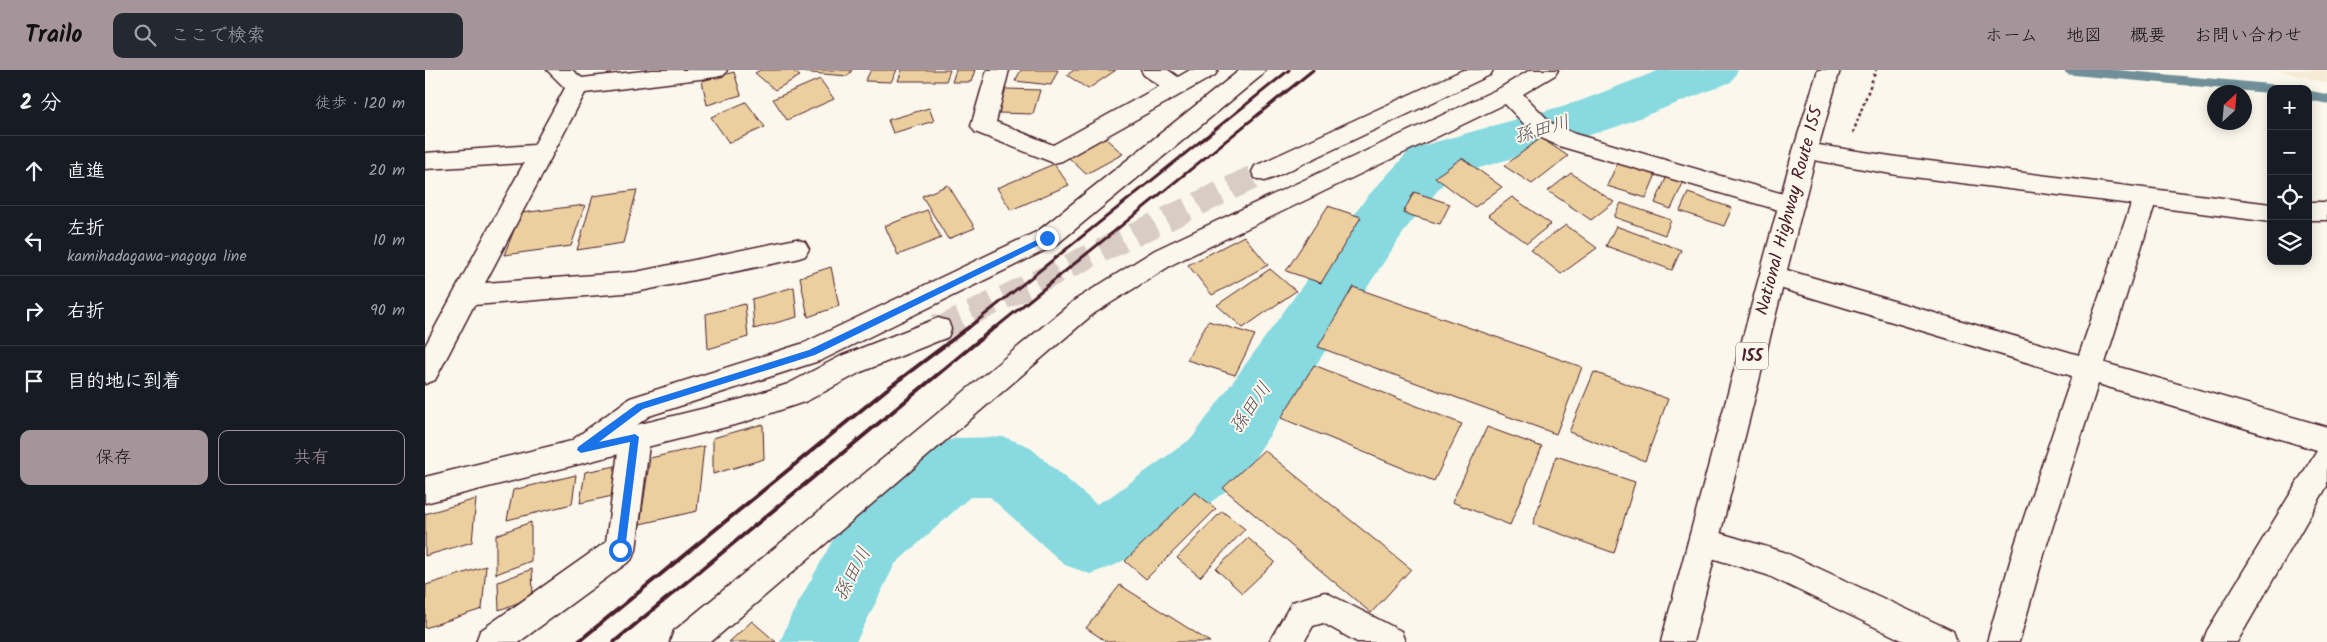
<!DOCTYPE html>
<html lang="ja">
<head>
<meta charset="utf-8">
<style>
	:root { --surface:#171b24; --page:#242831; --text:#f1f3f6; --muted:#9ea1a6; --line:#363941; --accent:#a6949b }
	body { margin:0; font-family:Kalam,"Klee One",sans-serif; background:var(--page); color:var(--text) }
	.controls { position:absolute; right:15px; top:15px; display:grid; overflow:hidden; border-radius:10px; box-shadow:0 2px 12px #0003 }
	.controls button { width:45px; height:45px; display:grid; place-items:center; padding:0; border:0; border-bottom:1px solid var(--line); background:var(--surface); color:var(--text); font:25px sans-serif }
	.compass { position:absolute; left:1782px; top:15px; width:45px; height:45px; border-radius:50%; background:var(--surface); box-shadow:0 2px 12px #0003; rotate:26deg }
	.stop { position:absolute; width:15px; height:15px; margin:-11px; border:4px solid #1a73e8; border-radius:50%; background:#fff }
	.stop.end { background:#1a73e8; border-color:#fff; box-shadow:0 1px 5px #0008 }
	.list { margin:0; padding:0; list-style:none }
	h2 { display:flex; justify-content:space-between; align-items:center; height:65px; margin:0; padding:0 20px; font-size:21px }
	h2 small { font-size:16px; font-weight:400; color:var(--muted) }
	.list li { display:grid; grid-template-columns:32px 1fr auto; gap:15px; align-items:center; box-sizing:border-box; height:70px; padding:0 20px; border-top:1px solid var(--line) }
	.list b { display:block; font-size:19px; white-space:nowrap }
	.list p { margin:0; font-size:16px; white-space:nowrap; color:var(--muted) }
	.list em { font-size:16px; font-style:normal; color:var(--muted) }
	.actions { display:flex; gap:10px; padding:15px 20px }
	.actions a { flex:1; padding:11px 0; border:1px solid var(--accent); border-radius:10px; text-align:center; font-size:18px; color:var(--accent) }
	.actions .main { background:var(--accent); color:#111 }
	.icon { flex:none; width:28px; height:28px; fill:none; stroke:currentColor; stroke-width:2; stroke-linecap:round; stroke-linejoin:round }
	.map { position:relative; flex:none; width:1902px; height:572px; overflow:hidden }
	header { display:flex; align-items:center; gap:30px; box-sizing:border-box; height:70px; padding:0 25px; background:var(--accent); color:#111 }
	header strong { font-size:24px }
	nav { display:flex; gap:28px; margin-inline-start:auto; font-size:18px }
	.search { width:350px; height:45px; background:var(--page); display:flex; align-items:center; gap:12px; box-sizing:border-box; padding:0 18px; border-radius:10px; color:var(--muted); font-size:19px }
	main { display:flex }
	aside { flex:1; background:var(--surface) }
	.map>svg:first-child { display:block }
	.built { fill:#f6ebd5 }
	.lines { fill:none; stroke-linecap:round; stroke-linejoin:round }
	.stream { stroke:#6f8f98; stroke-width:9 }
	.river { fill:#88dae0; fill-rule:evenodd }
	.building { fill:#ebcf9f; stroke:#4a1f2b }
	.secondary-tunnel-far1 { stroke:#d8ccc5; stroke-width:24; stroke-dasharray:24 12; stroke-linecap:butt }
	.secondary-tunnel { stroke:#d8ccc5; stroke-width:30; stroke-dasharray:30 15; stroke-linecap:butt }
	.street-casing { stroke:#4a1f2b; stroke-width:3 }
	.secondary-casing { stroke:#4a1f2b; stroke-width:3 }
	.highway-casing { stroke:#4a1f2b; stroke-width:3 }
	.path { stroke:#4a1f2b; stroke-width:2.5; stroke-dasharray:3 3; stroke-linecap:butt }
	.street { fill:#fbf7ec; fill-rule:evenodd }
	.secondary { fill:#fbf7ec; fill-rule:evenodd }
	.highway { fill:#fbf7ec; fill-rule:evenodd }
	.rail-far1 { stroke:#4a1f2b; stroke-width:3 }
	.rail { stroke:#4a1f2b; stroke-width:4 }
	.route { fill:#1a73e8 }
	.labels { text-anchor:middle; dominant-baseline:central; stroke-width:4; stroke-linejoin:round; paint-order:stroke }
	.shield { fill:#fbf7ec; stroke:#7f6065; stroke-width:1 }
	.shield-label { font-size:16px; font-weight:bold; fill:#4a1f2b }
	.street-label { font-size:18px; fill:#4a1f2b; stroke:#fbf7ec }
	.water-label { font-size:19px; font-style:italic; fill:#5d5761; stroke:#fbf7ec }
</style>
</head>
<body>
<header>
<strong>Trailo</strong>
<div class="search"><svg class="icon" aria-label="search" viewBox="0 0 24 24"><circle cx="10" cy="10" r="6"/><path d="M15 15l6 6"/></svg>ここで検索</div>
<nav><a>ホーム</a><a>地図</a><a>概要</a><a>お問い合わせ</a></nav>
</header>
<main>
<aside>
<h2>2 分<small>徒歩 · 120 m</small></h2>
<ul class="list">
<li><svg class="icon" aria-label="ahead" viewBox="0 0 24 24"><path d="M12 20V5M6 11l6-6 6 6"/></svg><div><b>直進</b></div><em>20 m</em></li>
<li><svg class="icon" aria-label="left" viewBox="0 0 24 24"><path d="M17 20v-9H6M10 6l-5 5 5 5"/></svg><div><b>左折</b><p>kamihadagawa-nagoya line</p></div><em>10 m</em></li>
<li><svg class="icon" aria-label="right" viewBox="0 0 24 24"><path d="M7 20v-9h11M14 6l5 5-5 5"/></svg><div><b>右折</b></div><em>90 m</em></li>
<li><svg class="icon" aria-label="arrive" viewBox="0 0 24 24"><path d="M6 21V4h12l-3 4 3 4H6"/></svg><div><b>目的地に到着</b></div></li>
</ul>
<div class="actions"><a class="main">保存</a><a>共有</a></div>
</aside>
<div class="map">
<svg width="1902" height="572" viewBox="0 0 1902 572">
	<rect width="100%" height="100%" fill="#fbf7ec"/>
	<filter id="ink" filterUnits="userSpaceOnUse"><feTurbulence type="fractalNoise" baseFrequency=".02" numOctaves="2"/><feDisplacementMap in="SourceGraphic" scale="10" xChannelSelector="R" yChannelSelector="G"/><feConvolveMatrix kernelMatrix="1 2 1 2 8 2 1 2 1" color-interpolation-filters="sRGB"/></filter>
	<g filter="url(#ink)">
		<polygon class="built" points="1852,0 1902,0 1902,13"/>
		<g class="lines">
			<g class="stream">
				<polyline points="1644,0 1849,19"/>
				<polyline points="1883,25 1902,29"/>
			</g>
			<polygon class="river" points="1235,0 1313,0 1306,12 1191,57 1024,107 982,157 815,410 735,471 690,495 665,504 640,495 565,427 545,427 470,494 431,572 355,572 366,546 420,448 507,377 531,368 579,367 603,376 671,434 685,427 767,368 942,127 986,79 1155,31"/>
		</g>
		<g class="building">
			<polygon points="335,0 367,0 375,6 350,20 330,3"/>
			<polygon points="376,0 427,0 423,6 374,2"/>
			<polygon points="446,0 472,0 466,12 440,11"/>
			<polygon points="477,0 525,0 521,11 473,11"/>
			<polygon points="531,0 550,0 546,12 527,12"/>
			<polygon points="596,0 633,0 626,15 590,11"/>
			<polygon points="649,0 691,0 663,19 642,5"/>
			<polygon points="309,2 316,25 282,35 277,11"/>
			<polygon points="395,9 409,29 362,50 348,29"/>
			<polygon points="581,19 615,20 608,44 572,43"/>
			<polygon points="321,32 340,57 304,73 286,47"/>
			<polygon points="504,38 509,51 468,63 463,50"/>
			<polygon points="679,67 698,84 661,104 643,87"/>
			<polygon points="1116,68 1143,86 1107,114 1079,96"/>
			<polygon points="1037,88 1077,117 1050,137 1010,107"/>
			<polygon points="1193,92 1231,104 1221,128 1182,116"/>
			<polygon points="629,94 644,115 586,140 572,118"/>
			<polygon points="1146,103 1189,132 1166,150 1123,121"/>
			<polygon points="1242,106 1259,111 1246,139 1230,133"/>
			<polygon points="523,115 550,158 523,169 497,126"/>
			<polygon points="212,120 198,173 152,180 168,126"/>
			<polygon points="989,122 1025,134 1015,154 978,143"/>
			<polygon points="1263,123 1307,138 1299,156 1255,141"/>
			<polygon points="1087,127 1126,154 1102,173 1063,145"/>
			<polygon points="1196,133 1246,150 1240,165 1189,147"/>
			<polygon points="160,135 146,176 79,185 96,143"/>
			<polygon points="903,136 936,147 896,213 861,201"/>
			<polygon points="502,140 516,168 473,185 460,156"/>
			<polygon points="1141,155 1172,178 1136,204 1106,180"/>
			<polygon points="1191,156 1256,180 1247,200 1181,176"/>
			<polygon points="819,166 843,195 787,225 763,195"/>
			<polygon points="406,197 414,236 383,247 375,207"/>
			<polygon points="845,199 871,221 818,258 792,235"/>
			<polygon points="369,217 372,247 329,259 327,229"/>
			<polygon points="928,217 1157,297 1131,364 893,277"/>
			<polygon points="320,234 323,267 283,279 281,244"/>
			<polygon points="783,251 830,265 810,305 762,290"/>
			<polygon points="889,295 1037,354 1009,411 856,348"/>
			<polygon points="1169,302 1243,329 1220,391 1144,362"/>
			<polygon points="338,354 339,389 288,404 288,368"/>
			<polygon points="1062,357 1117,377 1085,455 1027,432"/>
			<polygon points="279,376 272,441 215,454 225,388"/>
			<polygon points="839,380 986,499 946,543 798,418"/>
			<polygon points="1131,386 1210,412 1189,483 1108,454"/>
			<polygon points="196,395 192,425 155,433 160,402"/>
			<polygon points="151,405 147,434 82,450 88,420"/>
			<polygon points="770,422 791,439 721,509 700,491"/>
			<polygon points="51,429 47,472 0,486 0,444"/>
			<polygon points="797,441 820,459 775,507 752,488"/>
			<polygon points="106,452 106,491 71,504 71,465"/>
			<polygon points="823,468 850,492 817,523 791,499"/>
			<polygon points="61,496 57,539 0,558 1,515"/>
			<polygon points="107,499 108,527 74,540 73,512"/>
			<polygon points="695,515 785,572 682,572 661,558"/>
			<polygon points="327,551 351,572 304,572"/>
		</g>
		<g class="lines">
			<polyline class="secondary-tunnel-far1" points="514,259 839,102"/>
			<polyline class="secondary-tunnel" points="513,259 517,257"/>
			<g class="street-casing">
				<g id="street">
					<polygon points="122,0 147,0 157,8 227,0 302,0 299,5 291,7 160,23 60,213 211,202 371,169 380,172 384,179 380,186 371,189 211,222 49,235 10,310 0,314 0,276 99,93 0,99 0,83 109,75 140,18"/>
					<polygon points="562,0 584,0 571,52 628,75 735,16 719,5 716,0 743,0 753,7 765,0 793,0 790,5 637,91 629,93 550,62 546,56"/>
					<path d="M815,0H840L837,5L631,175L397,290L224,346L212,355L220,358L225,367L211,480L206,490L94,572H51L55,561L181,472L195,367C180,379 166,396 146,389L141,380L146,371L205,328L379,273L613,161Z"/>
					<polygon points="1105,0 1133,0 1130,5 1098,24 1126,53 1150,64 1376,129 1379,135 1376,141 1367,144 1134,76 1110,65 1080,34 748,194 668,244 286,572 245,572 249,561 650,230 730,180 1075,18"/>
					<polygon points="1380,73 1472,87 1846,134 1846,152 1729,137 1680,293 1902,357 1902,416 1812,572 1778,572 1782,561 1892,380 1673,314 1622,474 1594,572 1562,572 1590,474 1647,306 1348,216 1339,213 1335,206 1339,199 1348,196 1654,285 1706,134 1472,105 1372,87 1368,81 1372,75"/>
					<rect x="1883" y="132" width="19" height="18"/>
					<polygon points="1278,458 1359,482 1528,561 1532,572 1481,572 1342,505 1267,482 1263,472 1267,462"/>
					<polygon points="900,522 976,561 980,572 932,572 898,553 888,556 879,572 844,572 867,532"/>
				</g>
			</g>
			<g class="secondary-casing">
				<g id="secondary">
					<polygon points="1038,0 1068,0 1065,5 848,108 839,111 830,108 827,102 830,96"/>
					<polygon points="513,248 523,251 526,259 523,267 436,302 382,331 317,353 0,433 0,407 317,329 363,314 416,286"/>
				</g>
			</g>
			<g class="highway-casing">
				<polygon id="highway" points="1393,0 1415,0 1392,81 1268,572 1236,572 1368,81"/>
			</g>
			<polyline class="path" points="1428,63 1451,0"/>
			<use href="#street" class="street"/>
			<use href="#secondary" class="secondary"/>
			<use href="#highway" class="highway"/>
			<g class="rail-far1">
				<polyline points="542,259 864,0"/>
				<polyline points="569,259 888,0"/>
			</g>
			<g class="rail">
				<polyline points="153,572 462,319 544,257"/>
				<polyline points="189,572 570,257"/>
			</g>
		</g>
	</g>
	<polygon class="route" points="622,165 624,166 624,170 390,285 218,339 174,372 210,364 214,367 200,480 195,484 192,483 191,480 205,372 156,383 152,380 153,377 212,334 384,280"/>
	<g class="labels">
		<rect class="shield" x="1311" y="272.5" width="32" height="27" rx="4"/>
		<g class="shield-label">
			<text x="1327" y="286">155</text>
		</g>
		<g class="street-label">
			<text transform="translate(1365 141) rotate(-75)">National Highway Route 155</text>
		</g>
		<g class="water-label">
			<text transform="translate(1117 60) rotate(-16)">孫田川</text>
			<text transform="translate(826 338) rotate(-55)">孫田川</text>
			<text transform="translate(428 504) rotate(-62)">孫田川</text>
		</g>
	</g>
</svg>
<div class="controls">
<button>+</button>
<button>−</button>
<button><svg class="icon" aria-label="locate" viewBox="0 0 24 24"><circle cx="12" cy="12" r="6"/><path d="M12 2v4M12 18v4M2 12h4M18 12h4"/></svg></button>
<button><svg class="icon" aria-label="layers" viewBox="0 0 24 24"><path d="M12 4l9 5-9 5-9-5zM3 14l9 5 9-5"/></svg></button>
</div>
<svg class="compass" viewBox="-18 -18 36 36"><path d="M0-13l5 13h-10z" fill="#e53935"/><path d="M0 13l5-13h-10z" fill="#9ea1a6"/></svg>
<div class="stop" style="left:195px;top:480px"></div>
<div class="stop end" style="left:622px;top:168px"></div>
</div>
</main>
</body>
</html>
